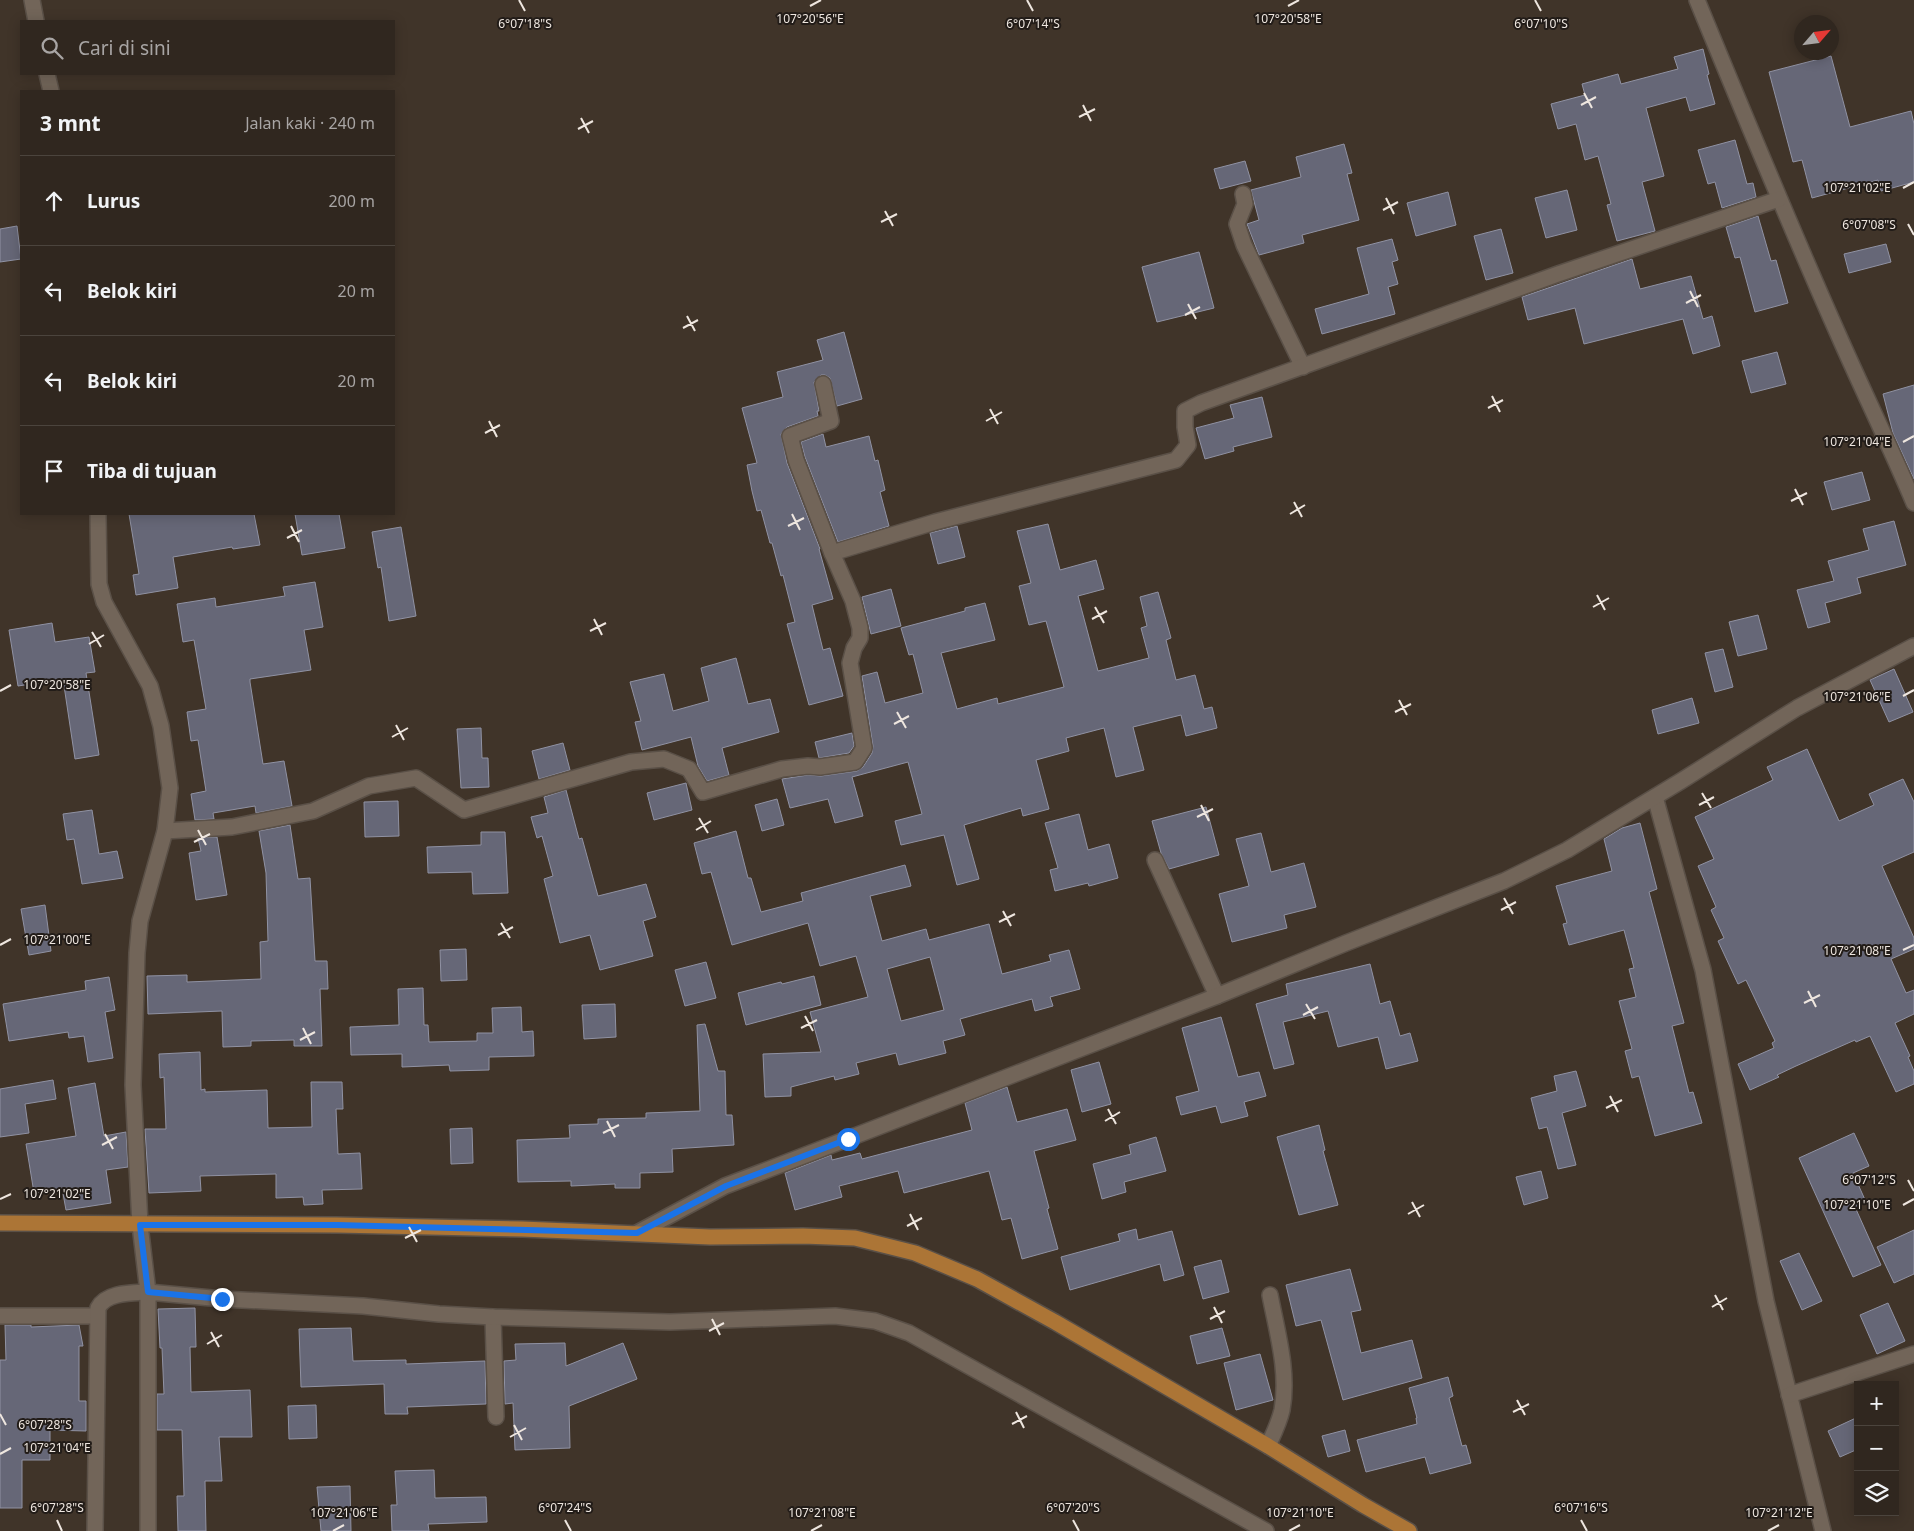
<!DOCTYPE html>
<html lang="id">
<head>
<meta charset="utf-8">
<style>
	:root { --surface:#30271f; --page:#3c332c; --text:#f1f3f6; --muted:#a8a5a4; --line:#4b443d }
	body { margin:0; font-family:"Noto Sans",sans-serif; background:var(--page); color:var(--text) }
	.controls { position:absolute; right:15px; bottom:15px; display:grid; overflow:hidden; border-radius:0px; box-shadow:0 2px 12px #0003 }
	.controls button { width:45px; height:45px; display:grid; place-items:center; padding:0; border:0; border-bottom:1px solid var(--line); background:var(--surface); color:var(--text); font:25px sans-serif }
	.compass { position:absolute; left:1794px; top:15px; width:45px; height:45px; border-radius:50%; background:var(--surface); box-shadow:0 2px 12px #0003; rotate:62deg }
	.stop { position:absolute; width:15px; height:15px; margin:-11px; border:4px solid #1a73e8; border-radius:50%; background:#fff }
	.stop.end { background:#1a73e8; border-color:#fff; box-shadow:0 1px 5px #0008 }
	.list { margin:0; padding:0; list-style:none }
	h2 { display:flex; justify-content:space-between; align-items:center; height:65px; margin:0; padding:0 20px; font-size:21px }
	h2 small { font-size:16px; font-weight:400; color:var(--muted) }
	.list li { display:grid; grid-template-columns:32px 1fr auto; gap:15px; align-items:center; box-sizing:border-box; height:90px; padding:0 20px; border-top:1px solid var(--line) }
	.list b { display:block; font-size:19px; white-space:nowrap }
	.list em { font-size:16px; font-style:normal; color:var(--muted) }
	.icon { flex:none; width:28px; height:28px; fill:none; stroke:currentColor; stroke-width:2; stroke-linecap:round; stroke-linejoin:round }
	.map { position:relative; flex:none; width:1914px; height:1531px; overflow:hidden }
	.search { position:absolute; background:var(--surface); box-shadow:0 2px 12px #0003; left:20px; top:20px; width:375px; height:55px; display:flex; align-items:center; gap:12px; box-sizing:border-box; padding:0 18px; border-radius:0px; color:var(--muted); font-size:19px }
	.panel { position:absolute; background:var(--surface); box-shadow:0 2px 12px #0003; left:20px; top:90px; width:375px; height:425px; border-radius:0px }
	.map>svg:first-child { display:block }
	.building { fill:#666777; stroke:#9092a3; fill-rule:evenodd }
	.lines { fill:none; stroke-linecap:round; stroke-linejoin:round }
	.minor-casing { stroke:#5a5047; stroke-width:18 }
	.major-casing { stroke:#5a5047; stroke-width:18 }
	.minor { stroke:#726559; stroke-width:15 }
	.major { stroke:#ac7536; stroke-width:15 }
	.route { stroke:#1a73e8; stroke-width:6 }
	.ticks { fill:none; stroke:#eee6df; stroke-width:2 }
	.ticks-label { font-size:12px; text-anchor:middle; fill:#eee6df; stroke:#221c18; stroke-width:4; stroke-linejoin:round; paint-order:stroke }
</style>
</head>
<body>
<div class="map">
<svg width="1914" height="1531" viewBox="0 0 1914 1531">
	<rect width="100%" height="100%" fill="#403429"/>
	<g class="building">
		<polygon points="1703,49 1709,74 1707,75 1715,104 1690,111 1686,97 1646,108 1664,176 1642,182 1655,231 1617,241 1607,205 1611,204 1598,156 1585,160 1576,124 1558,129 1551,104 1585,95 1582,84 1618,74 1621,84 1678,69 1674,57"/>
		<polygon points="1831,56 1850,127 1911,111 1914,124 1914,182 1881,191 1878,180 1812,198 1802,160 1793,162 1769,72"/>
		<polygon points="1735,140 1747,184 1753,183 1756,197 1722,208 1715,182 1708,184 1698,150"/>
		<polygon points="1344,144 1352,173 1347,174 1359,220 1302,235 1304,243 1259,255 1247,224 1259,220 1251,190 1301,177 1296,157"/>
		<polygon points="1245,161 1251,181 1220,189 1214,169"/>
		<polygon points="1567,190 1577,230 1546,238 1535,198"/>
		<polygon points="1448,192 1456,225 1416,236 1407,203"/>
		<polygon points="1758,216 1771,261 1776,260 1788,303 1755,312 1740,257 1735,258 1726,227"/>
		<polygon points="17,226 21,259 0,262 0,229"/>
		<polygon points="1501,229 1513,273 1486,280 1474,236"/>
		<polygon points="1392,239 1398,260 1392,262 1398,284 1388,287 1395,314 1322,334 1315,309 1369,294 1357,248"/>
		<polygon points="1886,244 1891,262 1849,273 1844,254"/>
		<polygon points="1199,252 1214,308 1157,322 1142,267"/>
		<polygon points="1632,259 1640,289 1691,276 1703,319 1712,316 1720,346 1693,354 1683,319 1584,344 1575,308 1528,320 1522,297"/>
		<polygon points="844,332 862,399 837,406 830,378 825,375 821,375 814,382 819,411 817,411 818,416 787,427 781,434 787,463 820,549 819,549 833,599 812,605 823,650 830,648 843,696 809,705 787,624 795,622 783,575 781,576 772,543 770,543 761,510 757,511 752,491 747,465 757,463 742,408 783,397 777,372 823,360 817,340"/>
		<polygon points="1777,352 1786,384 1751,393 1742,361"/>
		<polygon points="1914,385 1914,479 1893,433 1883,394"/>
		<polygon points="1262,397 1272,437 1233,447 1234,451 1205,459 1196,428 1234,418 1230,405"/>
		<polygon points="823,434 826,447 869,436 875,461 878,460 885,490 880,492 889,526 838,542 805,457 801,442"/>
		<polygon points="1862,472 1870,500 1832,510 1824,482"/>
		<polygon points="129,514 254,514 260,545 233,549 232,547 173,557 178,588 136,595 133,575 139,574"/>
		<polygon points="295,514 339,514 345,548 302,555"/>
		<polygon points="1894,521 1906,565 1857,578 1861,593 1825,603 1830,622 1808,628 1797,590 1834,581 1828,561 1869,550 1863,529"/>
		<polygon points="1048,524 1060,570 1096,560 1104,589 1078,596 1098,671 1149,658 1141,628 1147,626 1140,597 1158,592 1171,638 1166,640 1176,680 1195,675 1204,709 1212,707 1217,728 1186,736 1181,715 1133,727 1144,770 1116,777 1104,728 1066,738 1069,751 1036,760 1049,809 1023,816 1021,808 964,825 979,879 957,885 944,835 901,845 895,821 922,814 908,762 852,777 863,816 835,823 828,799 790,808 782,779 808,775 821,776 857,771 863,767 872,753 873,746 862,676 877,672 885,703 923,693 913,654 909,655 901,628 965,611 965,608 985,603 995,640 941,653 957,709 997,698 998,704 1064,687 1046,621 1029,625 1019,586 1031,583 1017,531"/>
		<polygon points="957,526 965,557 938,564 930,533"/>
		<polygon points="401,527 416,616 389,621 381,567 378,568 372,532"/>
		<polygon points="315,582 323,627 304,630 311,670 250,679 250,682 263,764 284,761 292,806 256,813 255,806 213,813 214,819 195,820 191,794 206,791 198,740 191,741 187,712 206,709 194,640 183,642 177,604 215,598 216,607 285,596 283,587"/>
		<polygon points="891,589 901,626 871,634 862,597"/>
		<polygon points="1758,615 1767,649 1738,656 1729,622"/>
		<polygon points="52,623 55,642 89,637 95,672 86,673 99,755 75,759 63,679 18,686 9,630"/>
		<polygon points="1723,649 1733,687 1715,692 1705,653"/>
		<polygon points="736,658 748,704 770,699 779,732 722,748 729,775 707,781 698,766 691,737 642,750 635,722 641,721 630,682 664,674 673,711 709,701 701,668"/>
		<polygon points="1894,669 1913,712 1889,722 1870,680"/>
		<polygon points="1692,698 1699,723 1658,734 1652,710"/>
		<polygon points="481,728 482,758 488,758 489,787 461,788 457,729"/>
		<polygon points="852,733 854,746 849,753 819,758 815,742"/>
		<polygon points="563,743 570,770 539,779 532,751"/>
		<polygon points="1807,749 1839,821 1874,805 1869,794 1903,779 1914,802 1914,852 1882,866 1914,938 1914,949 1891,959 1906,993 1914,990 1914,1014 1895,1023 1910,1056 1908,1057 1914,1071 1914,1084 1896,1092 1870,1036 1856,1042 1855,1040 1796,1066 1777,1075 1779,1077 1750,1090 1738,1064 1774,1048 1772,1043 1775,1041 1746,980 1738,984 1718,941 1724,938 1711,910 1716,907 1698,866 1714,859 1695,817 1773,780 1767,767"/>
		<polygon points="686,783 692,810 654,820 647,793"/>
		<polygon points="566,790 579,839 582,838 598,896 646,884 656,917 643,921 653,956 600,970 590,935 560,943 544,879 553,876 542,836 537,838 531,817 548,813 544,797"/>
		<polygon points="777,799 784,825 762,831 755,805"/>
		<polygon points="398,801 399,836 365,837 364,802"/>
		<polygon points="1206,807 1219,855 1169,869 1161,853 1152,821"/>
		<polygon points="92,810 99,854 117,851 123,878 82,884 74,839 67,840 63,814"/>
		<polygon points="1079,814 1088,850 1109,844 1118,878 1089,886 1088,883 1055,891 1050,870 1058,868 1045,823"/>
		<polygon points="1640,823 1657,889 1649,892 1684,1023 1672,1026 1689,1093 1693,1092 1702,1123 1655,1136 1639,1076 1632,1078 1625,1051 1632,1049 1619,1001 1636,997 1629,969 1634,968 1624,930 1569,945 1563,924 1567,923 1556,886 1612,871 1604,839 1622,828"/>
		<polygon points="290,825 298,879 310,878 315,961 327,961 328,989 320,989 322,1046 294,1046 294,1040 251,1041 251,1046 223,1047 222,1011 148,1014 147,976 187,975 187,982 261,979 260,942 268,941 266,873 259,831"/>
		<path d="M736,831L748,878H751L761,912L803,901L801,893L905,865L911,886L870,896L882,941L926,929L929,940L989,924L1002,974L1051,961L1049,955L1069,950L1080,989L1050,997L1053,1006L1035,1011L1032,999L960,1019L965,1035L943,1041L946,1053L899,1065L896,1053L856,1063L859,1074L835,1080L834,1076L791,1087V1096L765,1097L763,1054L821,1052L810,1012L868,997L856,956L820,966L808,923L732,945L711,872L702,874L694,843ZM930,957L944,1010L901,1021L887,969Z"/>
		<polygon points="481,832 505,832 508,893 473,894 472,872 428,873 427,847 481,845"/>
		<polygon points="1261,833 1271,872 1304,863 1316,907 1284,915 1287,928 1232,942 1219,894 1249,886 1236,839"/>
		<polygon points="217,837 227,895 196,900 189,853 201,851 198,838"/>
		<polygon points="45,905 51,951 29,955 21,909"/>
		<polygon points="466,949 467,980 441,981 440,950"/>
		<polygon points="706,962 716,998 685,1006 675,970"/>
		<polygon points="1370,964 1380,1004 1390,1001 1400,1036 1410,1033 1418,1061 1386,1069 1378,1037 1338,1047 1328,1011 1283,1022 1294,1064 1274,1069 1256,1004 1288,995 1286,984"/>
		<polygon points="814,976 821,1005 746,1025 738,993 781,982 782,984"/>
		<polygon points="109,977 115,1010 105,1012 113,1058 88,1062 84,1036 69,1038 68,1032 9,1041 3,1004 86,990 85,981"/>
		<polygon points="423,988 424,1025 428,1025 429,1042 477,1041 477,1033 493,1033 492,1008 521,1007 522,1032 533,1031 534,1056 489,1057 489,1070 450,1071 449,1065 402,1067 402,1054 351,1055 350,1027 399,1025 398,989"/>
		<polygon points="615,1004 616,1037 584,1039 582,1005"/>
		<polygon points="1221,1017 1238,1077 1259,1072 1266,1096 1244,1102 1248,1116 1221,1123 1216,1106 1181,1115 1176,1097 1199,1091 1182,1028"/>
		<polygon points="705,1024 718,1071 725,1071 726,1115 732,1115 734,1145 672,1149 673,1172 640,1173 640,1188 615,1188 615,1184 571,1186 571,1181 518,1182 517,1140 570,1138 569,1125 598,1124 598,1119 646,1118 646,1113 700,1111 697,1025"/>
		<polygon points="200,1052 201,1090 205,1089 205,1092 267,1090 268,1128 312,1127 311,1082 342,1082 343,1109 336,1109 338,1154 360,1153 362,1189 322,1190 323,1204 304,1205 303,1197 276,1198 276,1174 200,1176 201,1191 149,1193 145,1129 166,1129 164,1077 160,1078 159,1054"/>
		<polygon points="1099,1062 1111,1104 1082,1112 1071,1070"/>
		<polygon points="1576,1071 1586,1106 1562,1113 1576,1165 1558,1169 1547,1127 1539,1129 1531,1098 1557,1091 1554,1076"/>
		<polygon points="53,1080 56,1099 25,1104 29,1133 0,1137 0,1089"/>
		<polygon points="95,1083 104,1136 126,1132 128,1167 106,1170 111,1203 66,1210 62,1188 34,1193 26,1144 76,1136 68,1088"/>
		<polygon points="1007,1087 1017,1122 1067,1109 1076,1140 1034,1151 1049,1208 1047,1209 1058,1249 1022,1259 1011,1218 1002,1220 989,1171 904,1193 898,1171 839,1186 842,1197 795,1210 785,1173 831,1155 832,1160 860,1153 862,1159 972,1130 965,1103"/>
		<polygon points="1319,1125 1325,1150 1323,1151 1338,1205 1299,1215 1277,1137"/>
		<polygon points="472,1128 473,1163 451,1164 450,1129"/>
		<polygon points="1854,1133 1869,1166 1853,1173 1866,1202 1855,1207 1881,1265 1853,1277 1799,1158"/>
		<polygon points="1156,1137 1166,1171 1124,1182 1126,1192 1102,1199 1093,1164 1131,1154 1129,1145"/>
		<polygon points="1541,1171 1548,1198 1524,1205 1516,1177"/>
		<polygon points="1136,1229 1138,1240 1172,1231 1184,1275 1164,1281 1160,1264 1070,1290 1061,1257 1120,1241 1118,1234"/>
		<polygon points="1914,1230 1914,1274 1894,1283 1877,1247"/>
		<polygon points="1799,1253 1822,1301 1802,1310 1780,1261"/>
		<polygon points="1221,1260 1229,1292 1203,1299 1194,1267"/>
		<polygon points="1350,1269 1361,1310 1351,1312 1361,1353 1412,1340 1422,1378 1343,1400 1321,1320 1296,1326 1286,1285"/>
		<polygon points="1888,1303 1905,1341 1877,1354 1860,1315"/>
		<polygon points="195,1308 196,1347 190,1347 191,1392 250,1390 252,1437 219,1437 222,1481 205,1481 206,1531 178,1531 177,1496 184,1496 182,1430 157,1430 157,1394 164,1394 162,1348 160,1348 158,1309"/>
		<polygon points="5,1325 31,1325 31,1327 79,1325 83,1346 79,1346 79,1401 86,1401 86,1431 50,1430 50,1460 22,1460 22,1508 0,1508 0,1360 6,1360"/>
		<polygon points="351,1328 353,1361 406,1360 406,1364 485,1361 486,1404 407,1407 408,1414 385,1414 384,1384 301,1387 299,1329"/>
		<polygon points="1222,1328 1230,1356 1197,1364 1190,1336"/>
		<polygon points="565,1343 566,1366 623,1343 637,1379 569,1406 570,1448 515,1450 513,1403 505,1404 504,1361 516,1360 515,1344"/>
		<polygon points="1260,1354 1273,1400 1236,1410 1224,1363"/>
		<polygon points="1448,1377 1453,1396 1449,1398 1462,1446 1466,1445 1471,1463 1430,1474 1425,1457 1366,1472 1357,1440 1417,1424 1416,1418 1417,1418 1409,1388"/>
		<polygon points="316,1405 317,1438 289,1439 288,1406"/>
		<polygon points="1858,1417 1858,1449 1840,1457 1828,1431"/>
		<polygon points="1345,1430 1350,1451 1328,1457 1322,1436"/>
		<polygon points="434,1470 435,1498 486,1497 487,1522 428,1524 429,1531 392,1531 391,1505 397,1505 395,1471"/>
		<polygon points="350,1486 351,1531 321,1531 317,1487"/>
	</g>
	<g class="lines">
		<g class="minor-casing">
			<g id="minor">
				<polyline points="32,0 36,21"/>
				<path d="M1697,0C1743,112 1789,224 1838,334C1863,391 1890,446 1914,503"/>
				<polyline points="47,74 51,91"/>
				<polyline points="1243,194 1245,204 1237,224 1244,245 1303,367"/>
				<polyline points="832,553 935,522 1176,460 1188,445 1185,427 1185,411 1201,403 1558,274 1779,199"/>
				<polyline points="1655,797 1703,970 1766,1301 1823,1531"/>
				<polyline points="165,831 232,827 313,811 369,786 416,778 464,810 631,762 664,759 689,769 703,792 782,769 808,766 820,767 855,762 864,748 850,663 854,648 860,638 860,628 853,601 832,553 796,460 790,436 831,421 823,384"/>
				<polyline points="1155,860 1217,996"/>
				<polyline points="637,1233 725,1186 759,1173 1217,996 1346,943 1504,881 1567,850 1681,781 1797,708 1914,646"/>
				<polyline points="0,1316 97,1316"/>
				<polyline points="493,1317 496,1417"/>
				<polyline points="1789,1395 1914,1354"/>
				<path d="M1268,1446C1273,1435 1279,1423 1282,1410C1289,1372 1277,1332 1270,1295"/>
				<path d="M95,1531L98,1308C106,1292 132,1293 148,1292L140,1225L133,1085L137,953L140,921L165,831L170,788L161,726L150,686L104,602L99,584L98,514"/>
				<polyline points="148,1531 148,1292 222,1299 363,1306 439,1314 493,1317 670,1322 835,1316 875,1321 909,1333 1266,1531"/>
			</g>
		</g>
		<g class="major-casing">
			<polyline id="major" points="0,1223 337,1225 522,1229 710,1237 803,1236 855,1238 915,1253 977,1279 1055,1322 1268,1446 1363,1505 1409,1531"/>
		</g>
		<use href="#minor" class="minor"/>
		<use href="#major" class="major"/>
	</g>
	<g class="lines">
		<polyline class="route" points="222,1299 148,1292 140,1225 337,1225 637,1233 726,1186 848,1139"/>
	</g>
	<path class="ticks" d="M519,0L525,11M1027,0L1033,11M1535,0L1541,11M810,6L821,0M1288,6L1299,0M1584,93L1592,108M1083,105L1091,121M1581,105L1596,97M1079,117L1095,109M581,118L589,133M578,129L593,121M1903,188L1914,182M1386,198L1394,214M1383,210L1398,202M885,211L893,226M881,222L897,214M1908,224L1914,235M1690,291L1698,307M1686,303L1701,295M1188,304L1196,319M1185,315L1200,307M687,316L695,331M683,328L698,320M1492,396L1500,412M1488,408L1503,400M990,409L998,424M489,421L497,437M986,421L1002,412M485,433L500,425M1903,442L1914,436M1795,489L1803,505M1791,501L1807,493M1294,502L1302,517M792,514L800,530M1290,514L1305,505M291,526L299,542M788,526L804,518M287,538L302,530M1597,595L1605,610M1095,607L1104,623M1593,607L1609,598M594,619L602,635M1092,619L1107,611M590,631L606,623M92,632L101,647M89,644L104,635M0,691L11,685M1903,696L1914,690M1399,700L1407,715M897,712L906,728M1395,712L1411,704M894,724L909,716M396,725L404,740M392,737L408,728M1702,793L1711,808M1201,805L1209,821M1699,805L1714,797M1197,817L1213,809M699,818L708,833M198,830L206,845M696,830L711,821M194,842L210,834M1504,898L1513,914M1501,910L1516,902M1003,911L1011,926M999,922L1015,914M501,923L510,938M498,935L513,927M0,945L11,939M1903,950L1914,945M1808,991L1816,1007M1804,1003L1820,995M1306,1004L1315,1019M1303,1015L1318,1007M805,1016L813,1031M303,1028L311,1044M801,1028L817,1020M300,1040L315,1032M1610,1096L1618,1112M1606,1108L1622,1100M1108,1109L1116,1124M607,1121L615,1137M1105,1121L1120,1112M603,1133L619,1125M105,1134L113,1149M102,1145L117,1137M1908,1180L1914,1191M0,1199L11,1194M1412,1202L1420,1217M1903,1205L1914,1199M910,1214L918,1230M1408,1214L1424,1205M907,1226L922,1218M409,1227L417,1242M405,1238L421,1230M1715,1295L1723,1310M1214,1307L1222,1323M1712,1307L1727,1298M712,1319L720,1335M1210,1319L1225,1311M709,1331L724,1323M211,1332L219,1347M207,1344L222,1335M1517,1400L1525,1415M1016,1412L1024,1428M1513,1412L1529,1404M0,1414L6,1425M1012,1424L1027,1416M514,1425L522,1440M510,1437L526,1428M0,1454L11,1448M57,1520L62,1531M565,1520L571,1531M1073,1520L1079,1531M1581,1520L1587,1531M333,1531L344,1525M811,1531L822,1525M1289,1531L1300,1525M1768,1531L1779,1525"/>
	<g class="ticks-label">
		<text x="810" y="23">107°20'56"E</text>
		<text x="1288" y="23">107°20'58"E</text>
		<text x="525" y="28">6°07'18"S</text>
		<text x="1033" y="28">6°07'14"S</text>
		<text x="1541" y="28">6°07'10"S</text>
		<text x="1857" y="192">107°21'02"E</text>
		<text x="1869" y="229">6°07'08"S</text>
		<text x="1857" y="446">107°21'04"E</text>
		<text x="57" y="689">107°20'58"E</text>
		<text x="1857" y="701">107°21'06"E</text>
		<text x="57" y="944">107°21'00"E</text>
		<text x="1857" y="955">107°21'08"E</text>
		<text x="1869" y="1184">6°07'12"S</text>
		<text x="57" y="1198">107°21'02"E</text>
		<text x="1857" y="1209">107°21'10"E</text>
		<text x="45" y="1429">6°07'28"S</text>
		<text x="57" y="1452">107°21'04"E</text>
		<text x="57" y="1512">6°07'28"S</text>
		<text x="565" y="1512">6°07'24"S</text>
		<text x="1073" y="1512">6°07'20"S</text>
		<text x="1581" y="1512">6°07'16"S</text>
		<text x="344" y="1517">107°21'06"E</text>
		<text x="822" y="1517">107°21'08"E</text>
		<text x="1300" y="1517">107°21'10"E</text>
		<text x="1779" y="1517">107°21'12"E</text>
	</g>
</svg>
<div class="controls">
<button>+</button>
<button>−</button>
<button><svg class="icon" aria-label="layers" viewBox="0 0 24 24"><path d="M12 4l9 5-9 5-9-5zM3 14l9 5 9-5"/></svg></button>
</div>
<svg class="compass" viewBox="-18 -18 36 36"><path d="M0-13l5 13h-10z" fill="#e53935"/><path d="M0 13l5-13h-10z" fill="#a8a5a4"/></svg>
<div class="stop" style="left:848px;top:1139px"></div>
<div class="stop end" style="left:222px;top:1299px"></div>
<div class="search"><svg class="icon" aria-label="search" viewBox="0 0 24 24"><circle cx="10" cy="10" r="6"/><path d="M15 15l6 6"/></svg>Cari di sini</div>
<section class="panel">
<h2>3 mnt<small>Jalan kaki · 240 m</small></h2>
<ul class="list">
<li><svg class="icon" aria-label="ahead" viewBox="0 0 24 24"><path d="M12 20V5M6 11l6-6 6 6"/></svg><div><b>Lurus</b></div><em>200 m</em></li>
<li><svg class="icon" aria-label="left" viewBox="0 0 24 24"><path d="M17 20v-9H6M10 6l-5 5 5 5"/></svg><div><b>Belok kiri</b></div><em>20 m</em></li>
<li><svg class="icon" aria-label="left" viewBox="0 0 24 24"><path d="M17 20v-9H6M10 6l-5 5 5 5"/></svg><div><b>Belok kiri</b></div><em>20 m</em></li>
<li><svg class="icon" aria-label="arrive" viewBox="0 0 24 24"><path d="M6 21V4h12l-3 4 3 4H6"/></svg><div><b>Tiba di tujuan</b></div></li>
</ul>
</section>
</div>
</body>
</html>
